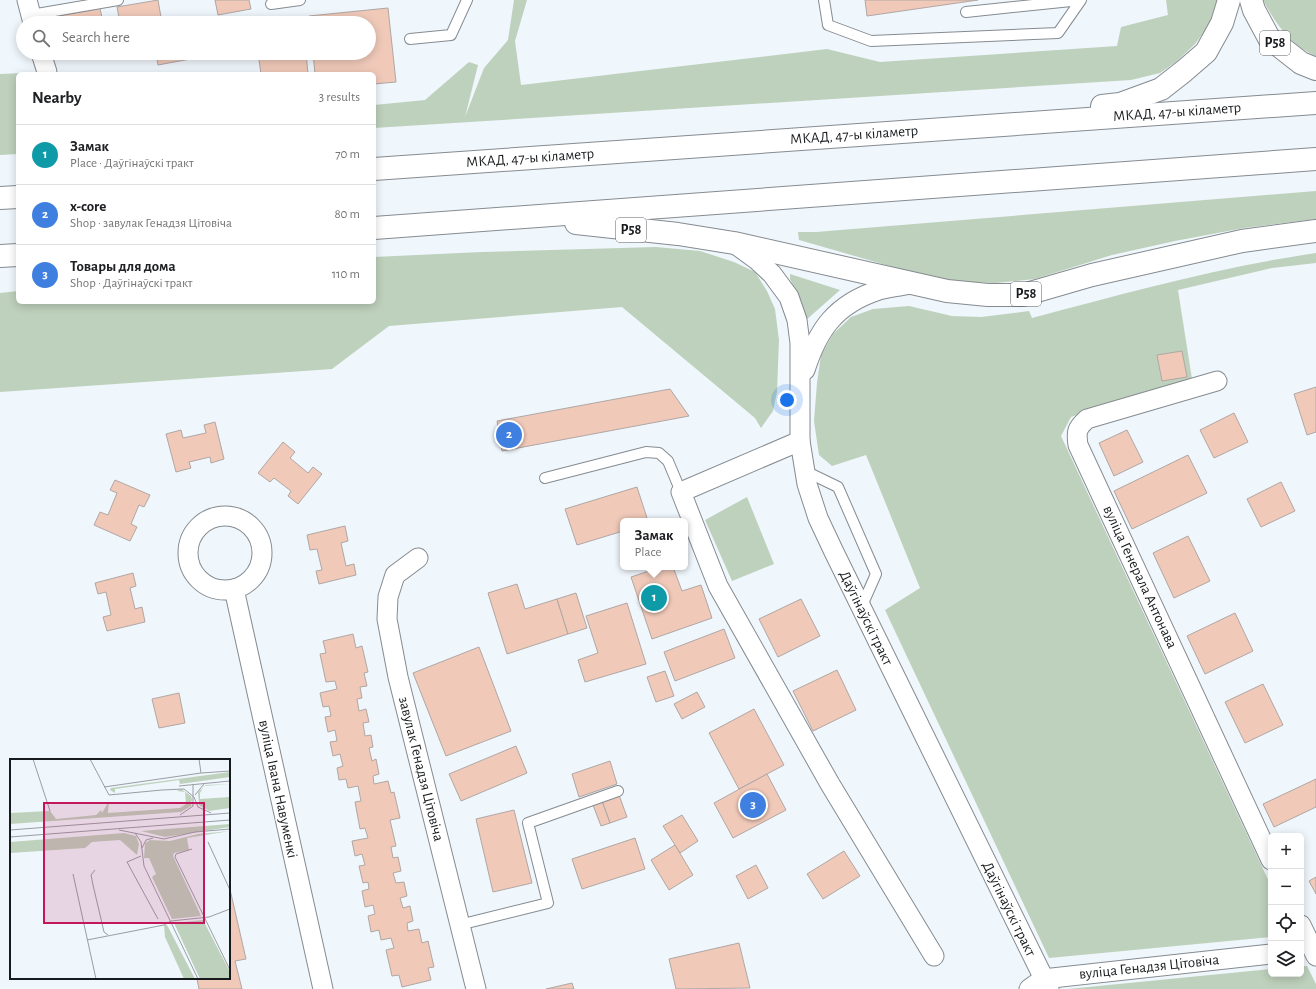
<!DOCTYPE html>
<html lang="en">
<head>
<meta charset="utf-8">
<style>
	:root { --surface:#fff; --page:#f6f6f6; --text:#202124; --muted:#757577; --line:#e0e0e0; --accent:#0f766e }
	body { margin:0; font-family:"Alegreya Sans",sans-serif; background:var(--page); color:var(--text) }
	.controls { position:absolute; right:12px; bottom:12px; display:grid; overflow:hidden; border-radius:6px; box-shadow:0 2px 10px #0003 }
	.controls button { width:36px; height:36px; display:grid; place-items:center; padding:0; border:0; border-bottom:1px solid var(--line); background:var(--surface); color:var(--text); font:20px sans-serif }
	.you { position:absolute; left:787px; top:400px; width:14px; height:14px; margin:-10px; border:3px solid #fff; border-radius:50%; background:#1a73e8; box-shadow:0 0 0 6px #1a73e833 }
	.badge { display:grid; place-items:center; width:26px; height:26px; border-radius:50%; background:var(--accent); color:#fff; font-size:13px; font-weight:700 }
	.pin { position:absolute; translate:-50% -50%; border:2px solid #fff; box-shadow:0 1px 4px #0006 }
	.popup { position:absolute; left:620px; top:518px; width:68px; height:52px; box-sizing:border-box; display:grid; place-content:center; border-radius:6px; background:var(--surface); filter:drop-shadow(0 1px 3px #0005); font-size:13px; white-space:nowrap; color:var(--muted) }
	.popup b { font-size:15px; color:var(--text) }
	.popup::after { content:''; position:absolute; left:50%; top:100%; margin-left:-8px; border:8px solid transparent; border-top-color:var(--surface) }
	.list { margin:0; padding:0; list-style:none }
	h2 { display:flex; justify-content:space-between; align-items:center; height:52px; margin:0; padding:0 16px; font-size:17px }
	h2 small { font-size:13px; font-weight:400; color:var(--muted) }
	.list li { display:grid; grid-template-columns:26px 1fr auto; gap:12px; align-items:center; box-sizing:border-box; height:60px; padding:0 16px; border-top:1px solid var(--line) }
	.list b { display:block; font-size:15px; white-space:nowrap }
	.list p { margin:0; font-size:13px; white-space:nowrap; color:var(--muted) }
	.list em { font-size:13px; font-style:normal; color:var(--muted) }
	.icon { flex:none; width:22px; height:22px; fill:none; stroke:currentColor; stroke-width:2; stroke-linecap:round; stroke-linejoin:round }
	.map { position:relative; flex:none; width:1316px; height:989px; overflow:hidden }
	.search { position:absolute; background:var(--surface); box-shadow:0 2px 10px #0003; left:16px; top:16px; width:360px; height:44px; display:flex; align-items:center; gap:10px; box-sizing:border-box; padding:0 14px; border-radius:22px; color:var(--muted); font-size:15px }
	.panel { position:absolute; background:var(--surface); box-shadow:0 2px 10px #0003; left:16px; top:72px; width:360px; height:232px; border-radius:6px }
	.map>svg:first-child { display:block }
	.green { fill:#bed1bc }
	.building { fill:#f0c9b9; stroke:#b0a7a4 }
	.lines { fill:none; stroke-linecap:round; stroke-linejoin:round }
	.lane-casing { stroke:#858b90; stroke-width:12 }
	.street-casing { stroke:#858b90; stroke-width:21 }
	.highway-casing { stroke:#858b90; stroke-width:24 }
	.lane { stroke:#fff; stroke-width:10 }
	.street { stroke:#fff; stroke-width:19 }
	.highway { stroke:#fff; stroke-width:22 }
	.labels { text-anchor:middle; dominant-baseline:central; stroke-width:3; stroke-linejoin:round; paint-order:stroke }
	.shield { fill:#fff; stroke:#5d5f61; stroke-width:1 }
	.shield-label { font-size:14px; font-weight:bold; fill:#181b1d }
	.street-label { font-size:15px; fill:#181b1d; stroke:#fff }
	.inset-road { fill:none; stroke:#999ea3; stroke-width:1 }
	.view { fill:#c2185b; fill-opacity:0.15; stroke:#c2185b; stroke-width:2 }
	.inset-edge { fill:none; stroke:#181b1d; stroke-width:2 }
</style>
</head>
<body>
<div class="map">
<svg width="1316" height="989" viewBox="0 0 1316 989">
	<rect width="100%" height="100%" fill="#eff6fc"/>
	<g class="green">
		<polygon points="514,0 527,0 515,41 521,85 827,49 880,62 1117,46 1121,27 1168,15 1166,0 1217,0 1209,25 1195,44 1177,61 1160,73 1131,80 374,128 374,105 425,100 469,62 478,65 465,117 484,68 508,40"/>
		<path d="M1263,0H1316V56C1291,46 1275,23 1263,0Z"/>
		<polygon points="47,72 48,74 18,74 18,154 0,155 0,74"/>
		<polygon points="1316,191 1316,219 1244,228 1175,241 1112,255 1035,279 995,283 964,282 935,277 907,271 799,240 798,232 816,232"/>
		<polygon points="656,247 700,251 734,262 755,272 767,291 775,309 779,340 777,392 773,411 761,428 755,418 622,307 389,326 332,369 0,392 0,293 18,291 18,302 374,302 374,257 482,252"/>
		<path d="M1316,253V263L1272,268L1178,290L1194,392L1145,409L1137,394L1071,417L1061,436L1271,886V937L1049,958L885,610L920,588L866,455L832,466L819,455L814,421L817,383L821,355L833,334L851,317L873,309L909,306L952,316L981,317L1029,311L1032,318C1126,293 1220,267 1316,253Z"/>
		<polygon points="790,274 840,290 806,320 800,300 790,279"/>
		<polygon points="747,497 774,564 732,581 705,520"/>
		<polygon points="1301,966 1307,966 1316,984 1316,989 1068,989 1271,969 1271,974 1301,974"/>
	</g>
	<g class="building">
		<polygon points="158,0 161,17 126,23 120,23 117,7"/>
		<polygon points="215,0 249,0 251,9 218,15"/>
		<polygon points="865,0 978,0 867,16"/>
		<polygon points="100,8 103,23 49,23 48,18"/>
		<polygon points="388,8 396,82 374,84 374,74 315,74 313,53 369,53 369,23 310,23 309,16"/>
		<polygon points="301,20 302,23 282,23"/>
		<polygon points="156,53 201,53 201,57 158,65"/>
		<polygon points="258,53 306,53 308,74 261,74"/>
		<polygon points="1182,351 1187,377 1162,381 1157,355"/>
		<polygon points="1316,387 1316,432 1307,435 1294,394"/>
		<polygon points="670,389 689,416 502,451 497,421"/>
		<polygon points="1234,413 1248,442 1214,458 1200,430"/>
		<polygon points="215,422 224,459 211,463 210,457 189,462 191,468 176,472 166,434 181,430 183,438 206,433 204,425"/>
		<polygon points="1127,430 1143,462 1114,476 1099,443"/>
		<polygon points="283,442 295,452 290,458 308,473 313,467 322,474 298,504 288,496 291,491 274,478 270,482 258,473"/>
		<polygon points="1188,455 1207,493 1132,529 1114,491"/>
		<polygon points="115,480 150,495 144,507 139,505 131,524 137,527 130,541 94,525 100,512 108,515 117,493 110,490"/>
		<polygon points="1281,482 1295,511 1261,527 1247,499"/>
		<polygon points="637,487 648,521 623,521 623,531 577,545 565,509"/>
		<polygon points="345,526 348,541 341,543 346,566 354,564 356,575 319,584 316,571 322,570 317,549 310,550 307,535"/>
		<polygon points="1188,536 1210,581 1174,598 1153,553"/>
		<polygon points="661,567 673,567 682,591 701,585 712,618 652,639 631,577"/>
		<polygon points="133,573 136,586 130,588 135,609 142,607 145,622 107,631 103,617 111,615 106,592 98,594 95,583"/>
		<polygon points="517,584 525,609 557,599 568,634 507,654 488,593"/>
		<polygon points="576,593 587,628 568,634 557,599"/>
		<polygon points="801,599 820,636 778,657 759,619"/>
		<polygon points="627,603 646,664 585,682 578,660 598,653 586,616"/>
		<polygon points="1235,613 1253,651 1205,674 1187,636"/>
		<polygon points="724,629 735,658 675,681 664,652"/>
		<polygon points="353,634 356,648 362,646 368,672 364,673 367,686 360,687 362,698 357,699 359,711 366,709 369,722 363,723 365,736 371,735 373,747 369,748 372,761 376,759 379,774 373,776 374,784 388,781 391,793 394,792 400,818 390,820 396,846 391,847 393,858 398,857 401,871 393,873 396,883 404,882 407,896 400,898 403,908 410,906 413,921 407,923 408,931 419,929 422,943 428,941 434,967 428,968 431,980 402,987 399,975 392,976 386,950 394,948 391,938 381,940 379,930 371,932 368,916 375,914 373,905 365,907 362,891 369,889 368,882 363,883 359,866 365,865 362,854 355,856 352,841 368,838 365,828 360,829 355,802 361,801 358,786 348,788 346,779 339,780 337,768 343,766 340,754 333,756 330,742 337,741 335,730 328,732 325,717 331,716 329,706 323,707 320,693 337,689 335,681 326,682 320,654 326,653 323,641"/>
		<polygon points="479,647 511,731 446,756 413,673"/>
		<polygon points="837,670 856,710 813,731 793,691"/>
		<polygon points="665,671 674,696 656,702 647,677"/>
		<polygon points="1263,684 1283,725 1245,743 1225,702"/>
		<polygon points="697,692 705,707 682,719 674,704"/>
		<polygon points="179,693 185,723 159,728 152,699"/>
		<polygon points="754,709 784,765 739,789 709,733"/>
		<polygon points="516,746 527,773 461,801 449,774"/>
		<polygon points="610,761 617,784 579,797 572,774"/>
		<polygon points="767,774 786,810 733,838 714,803"/>
		<polygon points="1316,779 1316,807 1274,827 1263,804"/>
		<polygon points="619,795 627,817 610,823 602,801"/>
		<polygon points="602,801 610,823 601,826 593,805"/>
		<polygon points="514,810 532,883 493,892 476,819"/>
		<polygon points="682,815 698,841 680,853 663,826"/>
		<polygon points="635,838 645,869 582,889 572,859"/>
		<polygon points="675,845 693,875 669,890 651,860"/>
		<polygon points="844,851 860,876 823,899 807,874"/>
		<polygon points="756,865 768,888 748,899 736,876"/>
		<polygon points="1316,877 1316,894 1309,881"/>
		<polygon points="229,885 246,959 235,961 242,989 199,989 197,979 229,978"/>
		<polygon points="739,943 750,988 676,989 669,959"/>
		<polygon points="572,983 574,989 546,989"/>
	</g>
	<g class="lines">
		<g class="lane-casing">
			<g id="lane">
				<polyline points="824,0 828,25 871,41 1058,33 1081,0 966,12"/>
				<polyline points="271,4 300,0"/>
				<polyline points="31,15 118,0"/>
				<polyline points="410,39 451,35 467,0"/>
				<polyline points="805,471 838,487 876,574 861,608"/>
				<polyline points="545,478 646,452 659,453 668,461 681,492"/>
				<polyline points="459,925 548,903 528,823 618,791"/>
			</g>
		</g>
		<g class="street-casing">
			<g id="street">
				<polyline points="27,0 33,23"/>
				<polyline points="41,53 47,72"/>
				<polyline points="735,244 757,260 772,274 789,297 797,320 800,343 800,441 807,484 818,518 834,552 1049,989"/>
				<path d="M805,370C818,329 836,304 879,290C889,287 901,286 912,284"/>
				<path d="M1217,381L1087,419C1077,428 1076,431 1078,445L1271,860"/>
				<polyline points="800,441 681,492 718,586 830,784 934,956"/>
				<circle cx="225" cy="553" r="37"/>
				<polyline points="418,558 395,575 388,597 387,619 398,677 476,989"/>
				<polyline points="234,589 323,989"/>
				<polyline points="1301,925 1316,956"/>
				<polyline points="1029,989 1043,979 1271,954"/>
			</g>
		</g>
		<g class="highway-casing">
			<g id="highway">
				<polyline points="1251,0 1254,10 1269,38 1301,63 1316,69"/>
				<polyline points="1102,106 1120,104 1161,89 1184,71 1206,52 1222,23 1229,0"/>
				<polyline points="374,169 1316,103"/>
				<polyline points="0,198 18,197"/>
				<polyline points="576,223 678,234 734,243 947,291 988,295 1023,295 1092,275 1242,241 1316,231"/>
				<polyline points="374,228 1316,159"/>
				<polyline points="0,256 18,255"/>
			</g>
		</g>
		<use href="#lane" class="lane"/>
		<use href="#street" class="street"/>
		<use href="#highway" class="highway"/>
	</g>
	<g class="labels">
		<g class="shield">
			<rect x="1260" y="31" width="30" height="24" rx="3"/>
			<rect x="616" y="218" width="30" height="24" rx="3"/>
			<rect x="1011" y="282" width="30" height="24" rx="3"/>
		</g>
		<g class="shield-label">
			<text x="1275" y="43">Р58</text>
			<text x="631" y="230">Р58</text>
			<text x="1026" y="294">Р58</text>
		</g>
		<g class="street-label">
			<text transform="translate(1177 112) rotate(-4)">МКАД, 47-ы кіламетр</text>
			<text transform="translate(854 135) rotate(-4)">МКАД, 47-ы кіламетр</text>
			<text transform="translate(530 158) rotate(-4)">МКАД, 47-ы кіламетр</text>
			<text transform="translate(1140 577) rotate(65)">вуліца Генерала Антонава</text>
			<text transform="translate(866 618) rotate(64)">Даўгінаўскі тракт</text>
			<text transform="translate(421 769) rotate(76)">завулак Генадзя Цітовіча</text>
			<text transform="translate(278 789) rotate(78)">вуліца Івана Навуменкі</text>
			<text transform="translate(1009 909) rotate(64)">Даўгінаўскі тракт</text>
			<text transform="translate(1149 967) rotate(-6)">вуліца Генадзя Цітовіча</text>
		</g>
	</g>
	<g transform="translate(10 759)">
		<rect width="220" height="220" fill="#eff6fc"/>
		<path d="M220,13V18L170,25L169,21L105,30V34L100,31L101,29ZM220,25L194,27L190,34V40L220,38V49L199,52L189,46L188,33L196,26ZM171,30L181,37L182,40L181,47L171,53L0,65V54L40,52L46,60L86,56L91,51L92,54L99,42L98,54L170,49L176,45L175,33L167,32ZM220,65V68L155,78L131,72ZM220,72L177,79L179,91L164,94L163,97L191,157L162,160L142,118L146,115L139,99H134L135,84L140,81L160,82L188,75ZM114,74L126,77L129,85L127,96L110,81L82,83L75,89L0,94V83ZM193,161L220,213V220H190L164,164ZM154,166H157L185,220H174L155,178Z" fill="#bed1bc"/>
		<path class="inset-road" d="M23,0L40,52M80,0L99,36L152,31M189,0L191,14M169,27L220,22M94,28L191,14L220,12M152,31L174,30L184,38L188,48L201,54M185,36L194,25M170,56L183,47V25M0,71L220,54M109,71L154,80L185,73L220,70M125,74L131,83L134,107L188,220M0,78L220,61M198,83L220,131M132,89L136,81L143,79M182,90L166,95L165,98L220,211M131,97L117,103L148,160M85,111L81,116L83,126L94,173L98,176M63,115L86,220M77,181L154,166L161,162L199,158L220,150"/>
		<path class="view" d="M34,44H194V164H34Z"/>
		<rect width="220" height="220" class="inset-edge"/>
	</g>
</svg>
<div class="controls">
<button>+</button>
<button>−</button>
<button><svg class="icon" aria-label="locate" viewBox="0 0 24 24"><circle cx="12" cy="12" r="6"/><path d="M12 2v4M12 18v4M2 12h4M18 12h4"/></svg></button>
<button><svg class="icon" aria-label="layers" viewBox="0 0 24 24"><path d="M12 4l9 5-9 5-9-5zM3 14l9 5 9-5"/></svg></button>
</div>
<div class="you"></div>
<div class="pin badge" style="left:654px;top:598px;background:#0f9aa8">1</div>
<div class="popup"><b>Замак</b>Place</div>
<div class="pin badge" style="left:509px;top:435px;background:#3f7fe0">2</div>
<div class="pin badge" style="left:753px;top:805px;background:#3f7fe0">3</div>
<div class="search"><svg class="icon" aria-label="search" viewBox="0 0 24 24"><circle cx="10" cy="10" r="6"/><path d="M15 15l6 6"/></svg>Search here</div>
<section class="panel">
<h2>Nearby<small>3 results</small></h2>
<ul class="list">
<li><span class="badge" style="background:#0f9aa8">1</span><div><b>Замак</b><p>Place · Даўгінаўскі тракт</p></div><em>70 m</em></li>
<li><span class="badge" style="background:#3f7fe0">2</span><div><b>x-core</b><p>Shop · завулак Генадзя Цітовіча</p></div><em>80 m</em></li>
<li><span class="badge" style="background:#3f7fe0">3</span><div><b>Товары для дома</b><p>Shop · Даўгінаўскі тракт</p></div><em>110 m</em></li>
</ul>
</section>
</div>
</body>
</html>
